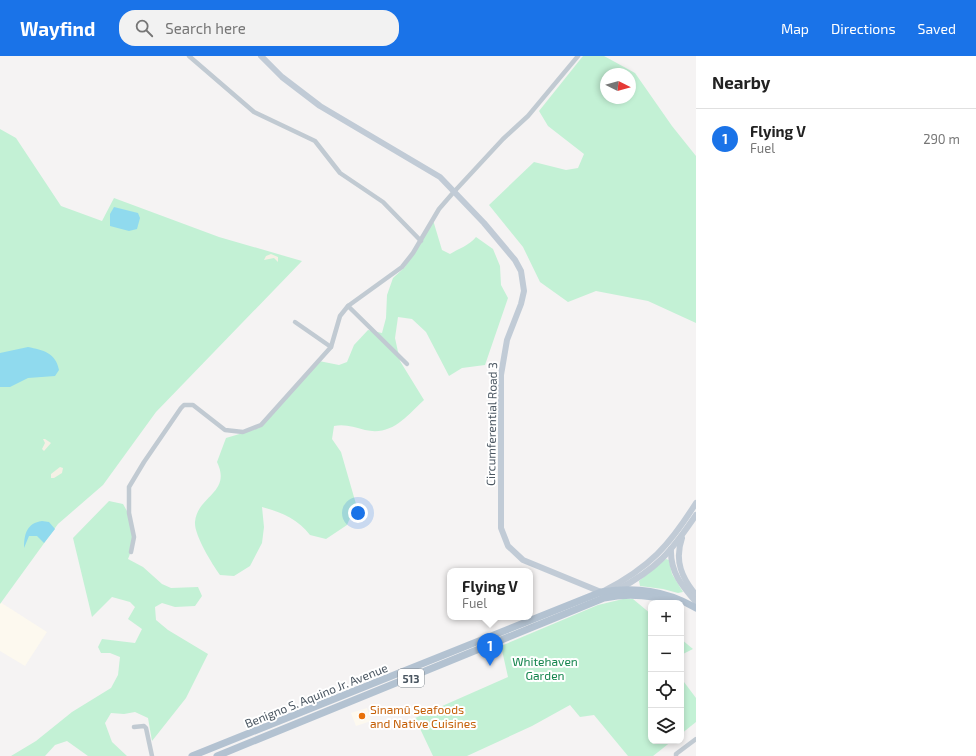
<!DOCTYPE html>
<html lang="en">
<head>
<meta charset="utf-8">
<style>
	:root { --surface:#fff; --page:#f2f2f2; --text:#222; --muted:#767676; --line:#e0e0e0; --accent:#1a73e8 }
	body { margin:0; font-family:"Exo 2",sans-serif; background:var(--page); color:var(--text) }
	.controls { position:absolute; right:12px; bottom:12px; display:grid; overflow:hidden; border-radius:8px; box-shadow:0 2px 6px #0003 }
	.controls button { width:36px; height:36px; display:grid; place-items:center; padding:0; border:0; border-bottom:1px solid var(--line); background:var(--surface); color:var(--text); font:20px sans-serif }
	.compass { position:absolute; left:600px; top:12px; width:36px; height:36px; border-radius:50%; background:var(--surface); box-shadow:0 2px 6px #0003; rotate:96deg }
	.you { position:absolute; left:358px; top:457px; width:14px; height:14px; margin:-10px; border:3px solid #fff; border-radius:50%; background:#1a73e8; box-shadow:0 0 0 6px #1a73e833 }
	.badge { display:grid; place-items:center; width:26px; height:26px; border-radius:50%; background:var(--accent); color:#fff; font-size:13px; font-weight:700 }
	.pin { position:absolute; translate:-50% -33px; filter:drop-shadow(0 1px 2px #0008) }
	.pin::after { content:''; position:absolute; top:21px; width:14px; height:12px; background:inherit; clip-path:polygon(0 0,100% 0,50% 100%) }
	.popup { position:absolute; left:447px; top:512px; width:86px; height:52px; box-sizing:border-box; display:grid; place-content:center; border-radius:8px; background:var(--surface); filter:drop-shadow(0 1px 3px #0005); font-size:13px; white-space:nowrap; color:var(--muted) }
	.popup b { font-size:15px; color:var(--text) }
	.popup::after { content:''; position:absolute; left:50%; top:100%; margin-left:-8px; border:8px solid transparent; border-top-color:var(--surface) }
	.list { margin:0; padding:0; list-style:none }
	h2 { display:flex; justify-content:space-between; align-items:center; height:52px; margin:0; padding:0 16px; font-size:17px }
	h2 small { font-size:13px; font-weight:400; color:var(--muted) }
	.list li { display:grid; grid-template-columns:26px 1fr auto; gap:12px; align-items:center; box-sizing:border-box; height:60px; padding:0 16px; border-top:1px solid var(--line) }
	.list b { display:block; font-size:15px; white-space:nowrap }
	.list p { margin:0; font-size:13px; white-space:nowrap; color:var(--muted) }
	.list em { font-size:13px; font-style:normal; color:var(--muted) }
	.icon { flex:none; width:22px; height:22px; fill:none; stroke:currentColor; stroke-width:2; stroke-linecap:round; stroke-linejoin:round }
	.map { position:relative; flex:none; width:696px; height:700px; overflow:hidden }
	header { display:flex; align-items:center; gap:24px; box-sizing:border-box; height:56px; padding:0 20px; background:var(--accent); color:#fff }
	header strong { font-size:19px }
	nav { display:flex; gap:22px; margin-inline-start:auto; font-size:14px }
	.search { width:280px; height:36px; background:var(--page); display:flex; align-items:center; gap:10px; box-sizing:border-box; padding:0 14px; border-radius:16px; color:var(--muted); font-size:15px }
	main { display:flex }
	aside { flex:1; background:var(--surface) }
	.map>svg:first-child { display:block }
	.commercial { fill:#fdf9ef }
	.green { fill:#c3f1d5; fill-rule:evenodd }
	.sand { fill:#f5f0e5 }
	.water { fill:#90daee }
	.lines { fill:none; stroke-linecap:round; stroke-linejoin:round }
	.minor { stroke:#c1cad2; stroke-width:4.5 }
	.secondary { stroke:#c1cbd6; stroke-width:6 }
	.primary { stroke:#b3c2d1; stroke-width:7 }
	.food-dot { fill:#e8710a; stroke:#fff; stroke-width:1.5 }
	.labels { text-anchor:middle; dominant-baseline:central; stroke-width:4; stroke-linejoin:round; paint-order:stroke }
	.shield { fill:#fff; stroke:#808990; stroke-width:1 }
	.shield-label { font-size:11px; font-weight:bold; fill:#4a5661 }
	.street-label { font-size:12px; fill:#4a5661; stroke:#fff }
	.park-label { font-size:12px; fill:#17864f; stroke:#fff }
	.food-label { font-size:12px; fill:#c56008; stroke:#fff; text-anchor:start }
</style>
</head>
<body>
<header>
<strong>Wayfind</strong>
<div class="search"><svg class="icon" aria-label="search" viewBox="0 0 24 24"><circle cx="10" cy="10" r="6"/><path d="M15 15l6 6"/></svg>Search here</div>
<nav><a>Map</a><a>Directions</a><a>Saved</a></nav>
</header>
<main>
<div class="map">
<svg width="696" height="700" viewBox="0 0 696 700">
	<rect width="100%" height="100%" fill="#f5f3f3"/>
	<g class="commercial">
		<polygon points="0,546 47,576 25,610 0,595"/>
		<polygon points="367,652 371,665 356,670 351,657"/>
	</g>
	<g class="green">
		<path d="M583,0H604L635,17L672,70L696,100V267L648,245L596,235L568,246L540,226L523,191L489,149L534,106L566,114L578,112L584,98L548,70L539,55ZM606,18H630V42H606Z"/>
		<polygon points="0,73 16,82 61,150 102,165 114,142 219,181 302,205 156,356 103,429 58,468 0,548"/>
		<path d="M433,164L442,194L450,198C458,193 470,189 476,181L493,193L500,210L501,229L508,242L485,309L462,312L449,320L426,276L412,263L398,261L395,282L400,305L424,344C406,361 392,380 365,374C354,371 345,368 334,370L332,383L341,396L356,448L347,469L326,483L310,479C298,463 281,456 262,451L264,471L262,487L250,510L234,520L220,519C212,508 194,479 195,466C197,440 232,437 217,406L226,382L259,372L319,305L339,309L347,306L354,289L368,274L382,277L386,262L387,239L393,222L405,211Z"/>
		<polygon points="109,445 123,448 131,462 135,485 128,503 143,511 162,528 171,532 198,531 202,540 195,550 175,551 162,547 155,551 156,564 168,574 208,598 186,642 152,685 148,662 135,656 124,658 111,657 105,667 112,686 127,700 88,700 67,685 55,689 45,700 11,700 36,685 72,656 111,632 118,619 120,601 110,597 101,597 98,591 102,583 135,587 142,573 128,563 135,551 130,546 112,541 92,561 73,482"/>
		<polygon points="666,503 669,504 672,518 683,536 678,537 663,533 640,530 639,525"/>
		<polygon points="623,543 633,543 651,558 651,685 672,685 653,700 628,700 594,659 580,661 570,649 532,670 467,700 433,700 415,662 508,621 501,590 598,549"/>
		<polygon points="681,583 693,593 681,599"/>
		<polygon points="681,622 696,642 696,666 681,678"/>
	</g>
	<g class="sand">
		<polygon points="271,198 278,201 278,206 274,202 264,204 266,200"/>
		<polygon points="43,383 45,383 51,387 44,395 42,393 45,387"/>
		<polygon points="60,411 63,412 62,417 54,422 51,422 51,418"/>
	</g>
	<g class="water">
		<polygon points="114,151 138,157 140,162 137,173 129,175 110,170 110,158"/>
		<path d="M28,291C43,294 56,297 59,314L55,320L28,322L10,331H0V297Z"/>
		<path d="M42,465L49,466L55,473L44,487L37,480H29L24,492C24,478 27,467 42,465Z"/>
	</g>
	<g class="lines">
		<g class="minor">
			<polyline points="189,0 254,56 315,85 340,117 383,146 421,185"/>
			<polyline points="348,250 407,308"/>
			<polyline points="295,266 331,291"/>
			<polyline points="131,496 134,481 129,457 129,431 144,406 181,352 184,349 193,349 225,374 243,376 261,369 331,291 340,260 348,250 402,211 413,197 439,153 452,138 503,83 528,60 578,0"/>
			<polyline points="134,671 144,670 146,672 152,700"/>
			<polyline points="676,700 676,698 696,683"/>
		</g>
		<g class="secondary">
			<polyline points="261,0 282,21 320,50 440,121 484,167 515,204 521,215 524,235 521,248 507,284 501,319 501,472 508,490 523,504 601,536 602,539"/>
			<path d="M682,482C674,505 682,522 696,539"/>
			<path d="M671,493C670,516 682,530 696,546"/>
			<path d="M617,534C657,513 671,496 696,459"/>
			<path d="M604,535C650,511 669,490 696,447"/>
		</g>
		<g class="primary">
			<path d="M192,700L601,536C636,531 665,534 696,552"/>
			<path d="M217,700L604,542C629,537 652,539 676,547"/>
		</g>
	</g>
	<circle class="food-dot" cx="362" cy="660" r="4"/>
	<g class="labels">
		<rect class="shield" x="398" y="613" width="26" height="18" rx="3"/>
		<g class="shield-label">
			<text x="411" y="622">513</text>
		</g>
		<g class="street-label">
			<text transform="translate(491 368) rotate(-89)">Circumferential Road 3</text>
			<text transform="translate(316 639) rotate(-22)">Benigno S. Aquino Jr. Avenue</text>
		</g>
		<g class="park-label">
			<text x="545" y="605">Whitehaven<tspan x="545" dy="14">Garden</tspan></text>
		</g>
		<g class="food-label">
			<text x="370" y="653">Sinamû Seafoods<tspan x="370" dy="14">and Native Cuisines</tspan></text>
		</g>
	</g>
</svg>
<div class="controls">
<button>+</button>
<button>−</button>
<button><svg class="icon" aria-label="locate" viewBox="0 0 24 24"><circle cx="12" cy="12" r="6"/><path d="M12 2v4M12 18v4M2 12h4M18 12h4"/></svg></button>
<button><svg class="icon" aria-label="layers" viewBox="0 0 24 24"><path d="M12 4l9 5-9 5-9-5zM3 14l9 5 9-5"/></svg></button>
</div>
<svg class="compass" viewBox="-18 -18 36 36"><path d="M0-13l5 13h-10z" fill="#e53935"/><path d="M0 13l5-13h-10z" fill="#767676"/></svg>
<div class="you"></div>
<div class="pin badge" style="left:490px;top:610px">1</div>
<div class="popup"><b>Flying V</b>Fuel</div>
</div>
<aside>
<h2>Nearby<small></small></h2>
<ul class="list">
<li><span class="badge">1</span><div><b>Flying V</b><p>Fuel</p></div><em>290 m</em></li>
</ul>
</aside>
</main>
</body>
</html>
